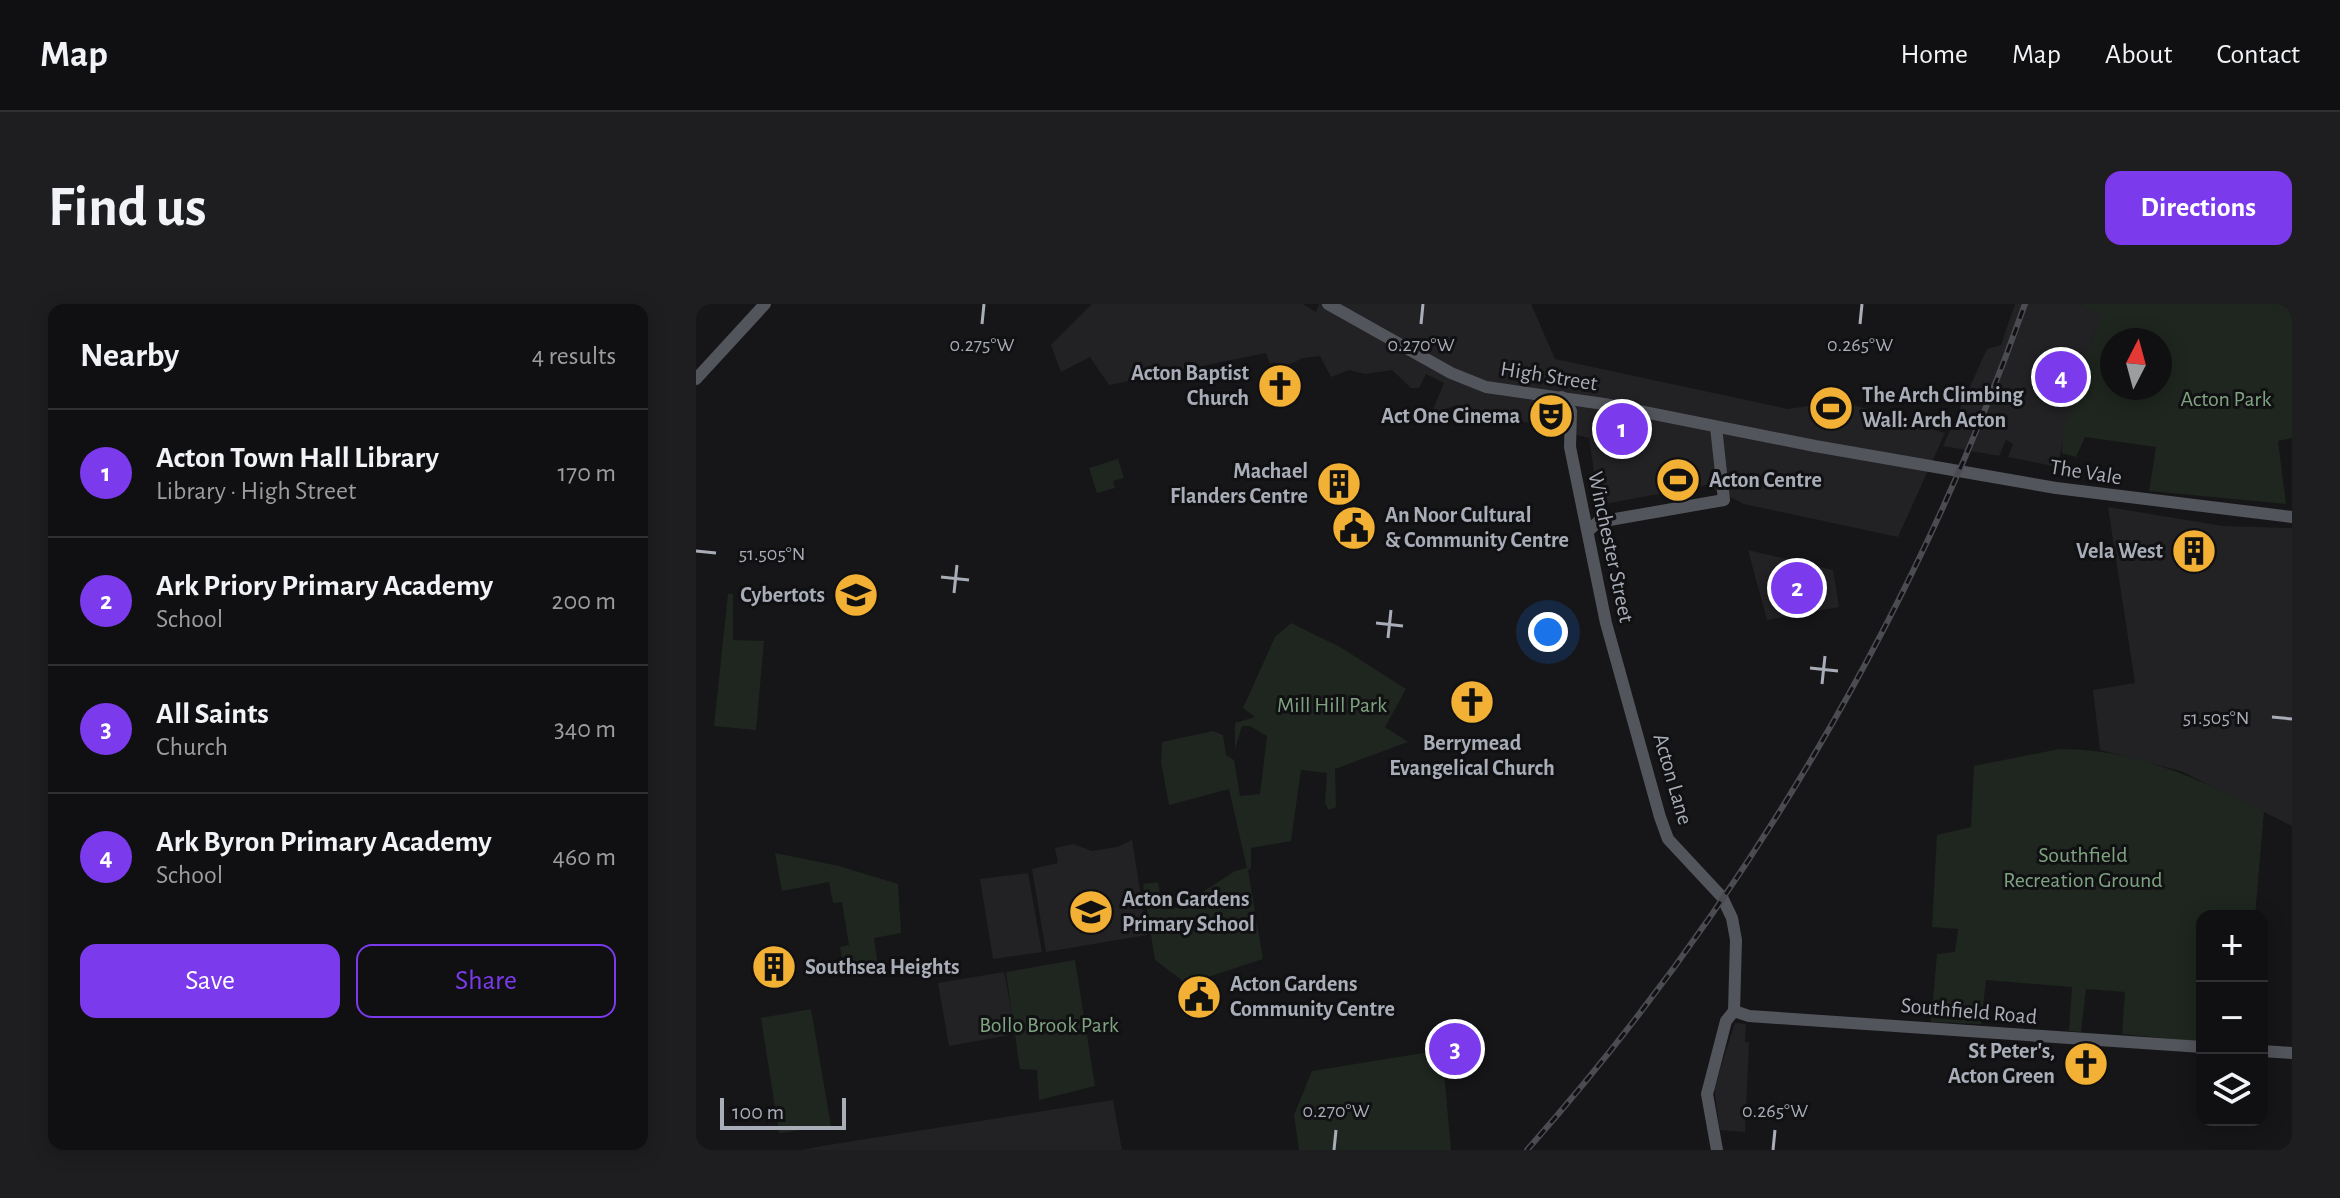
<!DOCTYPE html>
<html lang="en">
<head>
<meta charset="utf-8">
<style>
	:root { --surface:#101012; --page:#1e1e20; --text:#f1f3f6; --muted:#9c9d9f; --line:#303032; --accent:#7c3aed }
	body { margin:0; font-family:"Alegreya Sans",sans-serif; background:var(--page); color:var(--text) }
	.controls { position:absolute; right:24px; bottom:24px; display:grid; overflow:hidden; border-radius:16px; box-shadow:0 4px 20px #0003 }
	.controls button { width:72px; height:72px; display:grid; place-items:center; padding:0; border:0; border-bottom:2px solid var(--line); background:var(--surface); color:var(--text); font:40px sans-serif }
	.compass { position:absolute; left:1404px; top:24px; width:72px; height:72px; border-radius:50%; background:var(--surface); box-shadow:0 4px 20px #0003; rotate:6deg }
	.scale { position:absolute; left:24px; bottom:20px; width:126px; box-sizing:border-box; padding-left:8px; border:4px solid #a8adb8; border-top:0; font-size:22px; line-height:28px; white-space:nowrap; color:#a8adb8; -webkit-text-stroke:6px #111113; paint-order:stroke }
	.you { position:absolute; left:852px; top:328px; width:28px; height:28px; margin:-20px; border:6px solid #fff; border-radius:50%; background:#1a73e8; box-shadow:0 0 0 12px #1a73e833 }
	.badge { display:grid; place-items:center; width:52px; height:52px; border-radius:50%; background:var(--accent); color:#fff; font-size:26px; font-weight:700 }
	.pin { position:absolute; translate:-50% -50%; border:4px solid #fff; box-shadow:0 2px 8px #0006 }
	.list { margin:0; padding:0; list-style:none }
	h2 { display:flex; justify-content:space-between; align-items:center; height:104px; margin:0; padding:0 32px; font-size:34px }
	h2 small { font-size:26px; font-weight:400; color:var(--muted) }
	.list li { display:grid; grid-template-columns:52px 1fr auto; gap:24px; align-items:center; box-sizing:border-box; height:128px; padding:0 32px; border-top:2px solid var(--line) }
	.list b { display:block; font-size:30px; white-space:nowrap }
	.list p { margin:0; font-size:26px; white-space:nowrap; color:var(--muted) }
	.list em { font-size:26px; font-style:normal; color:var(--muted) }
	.actions { display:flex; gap:16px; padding:24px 32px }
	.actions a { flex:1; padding:18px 0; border:2px solid var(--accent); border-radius:16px; text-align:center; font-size:28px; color:var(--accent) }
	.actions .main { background:var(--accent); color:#fff }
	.icon { flex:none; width:44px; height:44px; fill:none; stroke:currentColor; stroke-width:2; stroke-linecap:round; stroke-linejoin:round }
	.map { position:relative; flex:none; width:1596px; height:846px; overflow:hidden; border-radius:16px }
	header { display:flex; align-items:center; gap:48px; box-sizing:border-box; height:112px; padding:0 40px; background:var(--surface); border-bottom:2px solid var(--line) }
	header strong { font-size:38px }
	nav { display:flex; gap:44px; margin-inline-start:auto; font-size:28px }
	.intro { display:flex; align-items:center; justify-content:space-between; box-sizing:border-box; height:192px; padding:0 48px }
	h1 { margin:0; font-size:56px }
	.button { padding:20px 36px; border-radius:16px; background:var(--accent); color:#fff; font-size:28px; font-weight:700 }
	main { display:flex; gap:48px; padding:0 48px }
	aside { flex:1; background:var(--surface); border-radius:16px; box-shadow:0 4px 20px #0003 }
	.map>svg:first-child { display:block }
	.built { fill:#222225 }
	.green { fill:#1e261f; fill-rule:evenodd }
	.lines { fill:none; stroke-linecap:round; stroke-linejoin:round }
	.major { stroke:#53555c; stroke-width:12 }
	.rail-casing { stroke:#4a4c52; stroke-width:6 }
	.rail { stroke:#111113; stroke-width:3; stroke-dasharray:9; stroke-linecap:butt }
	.ticks { fill:none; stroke:#a8adb8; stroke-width:3 }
	.labels { text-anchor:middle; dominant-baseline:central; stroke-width:6; stroke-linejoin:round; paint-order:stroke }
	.poi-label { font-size:22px; font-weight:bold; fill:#a8adb8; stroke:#111113; text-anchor:end }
	.street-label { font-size:22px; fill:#a8adb8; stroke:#111113 }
	.park-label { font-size:22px; fill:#7fa381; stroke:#111113 }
	.ticks-label { font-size:20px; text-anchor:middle; fill:#a8adb8; stroke:#111113; stroke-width:6; stroke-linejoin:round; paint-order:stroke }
</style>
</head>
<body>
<header>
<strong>Map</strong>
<nav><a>Home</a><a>Map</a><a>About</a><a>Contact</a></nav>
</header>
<div class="intro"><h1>Find us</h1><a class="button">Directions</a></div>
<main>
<aside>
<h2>Nearby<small>4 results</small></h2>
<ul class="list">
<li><span class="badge">1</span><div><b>Acton Town Hall Library</b><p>Library · High Street</p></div><em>170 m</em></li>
<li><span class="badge">2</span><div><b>Ark Priory Primary Academy</b><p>School</p></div><em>200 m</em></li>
<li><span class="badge">3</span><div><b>All Saints</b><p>Church</p></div><em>340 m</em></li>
<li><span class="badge">4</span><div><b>Ark Byron Primary Academy</b><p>School</p></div><em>460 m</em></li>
</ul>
<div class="actions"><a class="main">Save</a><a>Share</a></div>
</aside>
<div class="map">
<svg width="1596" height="846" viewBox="0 0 1596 846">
	<rect width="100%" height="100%" fill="#161618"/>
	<g class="built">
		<polygon points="396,0 607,0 620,8 623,0 835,0 859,55 1092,105 1145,97 1249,129 1202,233 1048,200 1011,181 903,201 893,134 761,101 735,110 748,79 730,70 723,84 715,84 696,66 669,70 653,66 635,73 624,52 607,54 583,65 579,58 574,60 570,49 413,81 394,53 365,68 355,41"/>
		<polygon points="1319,0 1384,0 1410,11 1367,134 1362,163 1312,153 1317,140 1310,136 1303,152 1247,142 1291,45 1305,41"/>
		<polygon points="1412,203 1527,222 1596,224 1596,522 1485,467 1404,446 1397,386 1439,379"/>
		<polygon points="1052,246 1137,266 1143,303 1071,316"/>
		<polygon points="436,536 451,631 350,648 336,565 362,559 359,544 377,540 396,547 421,543"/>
		<polygon points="332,569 346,648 297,655 284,575"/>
		<polygon points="308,668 320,730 253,742 242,679"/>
		<polygon points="1039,719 1050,720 1049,738 1053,738 1049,828 1024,826 1018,784"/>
		<polygon points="417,796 426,846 107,846 126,842"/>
	</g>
	<g class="green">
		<path d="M1384,0H1596V134L1582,137L1590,200L1453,187L1460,143L1389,133L1380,153L1366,149L1367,126L1406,12ZM1416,36H1464V84H1416Z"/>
		<polygon points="422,155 428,174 417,177 419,184 401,189 393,164"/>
		<polygon points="32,290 37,290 37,336 68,337 60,426 18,422"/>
		<polygon points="595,319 644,343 710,385 689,423 712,438 639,465 640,503 633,506 629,499 631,469 605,466 595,537 555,544 555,564 552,566 567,655 491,680 459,656 447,580 462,578 466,601 482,604 539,567 551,564 533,485 473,501 465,458 466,438 517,427 527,431 530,451 538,456 544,492 564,490 571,432 554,422 546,422 539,445 539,419 559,413 547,404 579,333"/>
		<path d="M1363,445C1440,445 1500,474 1568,507L1559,612H1506V738L1426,730L1429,688L1390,685L1385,728L1373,727L1376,683L1290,676L1285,720L1235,718L1241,650L1259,648L1262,625L1236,623L1241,531L1275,523L1278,462Z"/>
		<polygon points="79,549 143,562 202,580 205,629 178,634 182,663 149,671 144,643 153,641 146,598 137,599 133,578 86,587"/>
		<polygon points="379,656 399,782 343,796 341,766 324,765 310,668"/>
		<polygon points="115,705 135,822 83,829 65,714"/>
		<polygon points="746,746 755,846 603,846 598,811 616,767"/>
	</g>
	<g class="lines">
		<g class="major">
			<polyline points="632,0 755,69 790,83 908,100 1119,142 1360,184 1596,213"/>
			<polyline points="0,75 69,0"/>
			<polyline points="866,93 875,107 874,143 910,319 964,513 972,535 1026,593 1036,614 1040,636 1038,707 1030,717 1011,790 1021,846"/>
			<polyline points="892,227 902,218 1028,196 1020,123"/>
			<polyline points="1038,707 1053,712 1506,743"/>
			<polyline points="1566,747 1596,749"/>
		</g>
		<g class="rail-casing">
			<path id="rail" d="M831,846C1048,601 1220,308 1329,0"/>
		</g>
		<use href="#rail" class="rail"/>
	</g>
	<path class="ticks" d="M286,20L288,0M725,20L727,0M1164,20L1166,0M0,247L20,249M245,273L273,276M258,289L261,261M680,319L707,322M692,334L695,306M1114,364L1142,367M1126,380L1129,352M1576,413L1596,415M638,846L640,826M1077,846L1079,826"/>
	<defs>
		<g id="church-disc" transform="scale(2.3)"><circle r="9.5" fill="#f2b134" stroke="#111113"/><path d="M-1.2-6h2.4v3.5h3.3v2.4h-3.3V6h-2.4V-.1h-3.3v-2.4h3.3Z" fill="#111"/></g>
		<g id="stadium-disc" transform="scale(2.3)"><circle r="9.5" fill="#f2b134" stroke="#111113"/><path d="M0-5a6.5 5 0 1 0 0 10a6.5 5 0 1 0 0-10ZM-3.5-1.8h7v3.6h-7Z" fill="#111"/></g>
		<g id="theatre-disc" transform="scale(2.3)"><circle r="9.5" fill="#f2b134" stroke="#111113"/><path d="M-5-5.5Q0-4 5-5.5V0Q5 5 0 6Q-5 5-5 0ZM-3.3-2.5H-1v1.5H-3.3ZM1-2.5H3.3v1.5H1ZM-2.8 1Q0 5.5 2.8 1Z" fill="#111"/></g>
		<g id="building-disc" transform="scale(2.3)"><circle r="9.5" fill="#f2b134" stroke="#111113"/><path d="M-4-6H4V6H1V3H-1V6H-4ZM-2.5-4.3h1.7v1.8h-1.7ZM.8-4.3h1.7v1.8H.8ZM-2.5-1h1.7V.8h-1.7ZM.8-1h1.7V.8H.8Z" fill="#111"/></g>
		<g id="civic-disc" transform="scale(2.3)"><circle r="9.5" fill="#f2b134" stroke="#111113"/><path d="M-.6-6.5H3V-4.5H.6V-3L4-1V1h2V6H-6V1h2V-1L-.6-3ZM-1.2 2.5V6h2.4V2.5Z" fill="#111"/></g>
		<g id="school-disc" transform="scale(2.3)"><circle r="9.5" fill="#f2b134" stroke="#111113"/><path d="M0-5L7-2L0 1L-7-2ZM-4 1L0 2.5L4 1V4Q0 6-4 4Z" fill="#111"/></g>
	</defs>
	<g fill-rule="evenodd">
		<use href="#church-disc" x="584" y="82"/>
		<use href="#stadium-disc" x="1135" y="104"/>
		<use href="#theatre-disc" x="855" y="112"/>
		<use href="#stadium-disc" x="982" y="176"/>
		<use href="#building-disc" x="643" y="180"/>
		<use href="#civic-disc" x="658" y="224"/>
		<use href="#building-disc" x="1498" y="247"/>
		<use href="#school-disc" x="160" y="291"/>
		<use href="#church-disc" x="776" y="398"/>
		<use href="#school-disc" x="395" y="608"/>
		<use href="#building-disc" x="78" y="663"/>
		<use href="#civic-disc" x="503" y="693"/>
		<use href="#church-disc" x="1390" y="760"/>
	</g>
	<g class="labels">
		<g class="poi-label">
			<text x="553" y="69">Acton Baptist<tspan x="553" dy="25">Church</tspan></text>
			<text x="1166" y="91" text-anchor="start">The Arch Climbing<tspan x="1166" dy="25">Wall: Arch Acton</tspan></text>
			<text x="824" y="112">Act One Cinema</text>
			<text x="612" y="167">Machael<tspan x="612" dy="25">Flanders Centre</tspan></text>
			<text x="1013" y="176" text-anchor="start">Acton Centre</text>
			<text x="689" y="211" text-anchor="start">An Noor Cultural<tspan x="689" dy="25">&amp; Community Centre</tspan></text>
			<text x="1467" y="247">Vela West</text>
			<text x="129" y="291">Cybertots</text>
			<text x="776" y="439" text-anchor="middle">Berrymead<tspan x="776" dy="25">Evangelical Church</tspan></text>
			<text x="426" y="595" text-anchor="start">Acton Gardens<tspan x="426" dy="25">Primary School</tspan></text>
			<text x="109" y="663" text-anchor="start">Southsea Heights</text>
			<text x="534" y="680" text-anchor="start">Acton Gardens<tspan x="534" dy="25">Community Centre</tspan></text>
			<text x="1359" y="747">St Peter's,<tspan x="1359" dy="25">Acton Green</tspan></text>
		</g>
		<g class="street-label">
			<text transform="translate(853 72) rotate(9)">High Street</text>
			<text transform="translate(1390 168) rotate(9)">The Vale</text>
			<text transform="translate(915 243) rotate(78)">Winchester Street</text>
			<text transform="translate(977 475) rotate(74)">Acton Lane</text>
			<text transform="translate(1273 707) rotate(5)">Southfield Road</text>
		</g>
		<g class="park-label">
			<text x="1530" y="95">Acton Park</text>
			<text x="636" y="401">Mill Hill Park</text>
			<text x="1387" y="551">Southfield<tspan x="1387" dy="25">Recreation Ground</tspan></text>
			<text x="353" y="721">Bollo Brook Park</text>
		</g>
	</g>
	<g class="ticks-label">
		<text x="286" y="47">0.275°W</text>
		<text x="725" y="47">0.270°W</text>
		<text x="1164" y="47">0.265°W</text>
		<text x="76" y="256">51.505°N</text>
		<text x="1520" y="420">51.505°N</text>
		<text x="640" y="813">0.270°W</text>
		<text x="1079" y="813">0.265°W</text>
	</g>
</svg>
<div class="controls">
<button>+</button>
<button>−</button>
<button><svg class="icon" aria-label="layers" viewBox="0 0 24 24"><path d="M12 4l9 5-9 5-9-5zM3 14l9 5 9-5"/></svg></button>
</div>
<svg class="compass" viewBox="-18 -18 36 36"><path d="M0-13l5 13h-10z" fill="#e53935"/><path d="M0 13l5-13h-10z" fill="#9c9d9f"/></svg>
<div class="scale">100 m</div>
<div class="you"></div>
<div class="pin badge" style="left:926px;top:125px">1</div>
<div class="pin badge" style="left:1101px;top:284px">2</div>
<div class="pin badge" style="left:759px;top:745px">3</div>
<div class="pin badge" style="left:1365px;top:73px">4</div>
</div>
</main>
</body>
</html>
